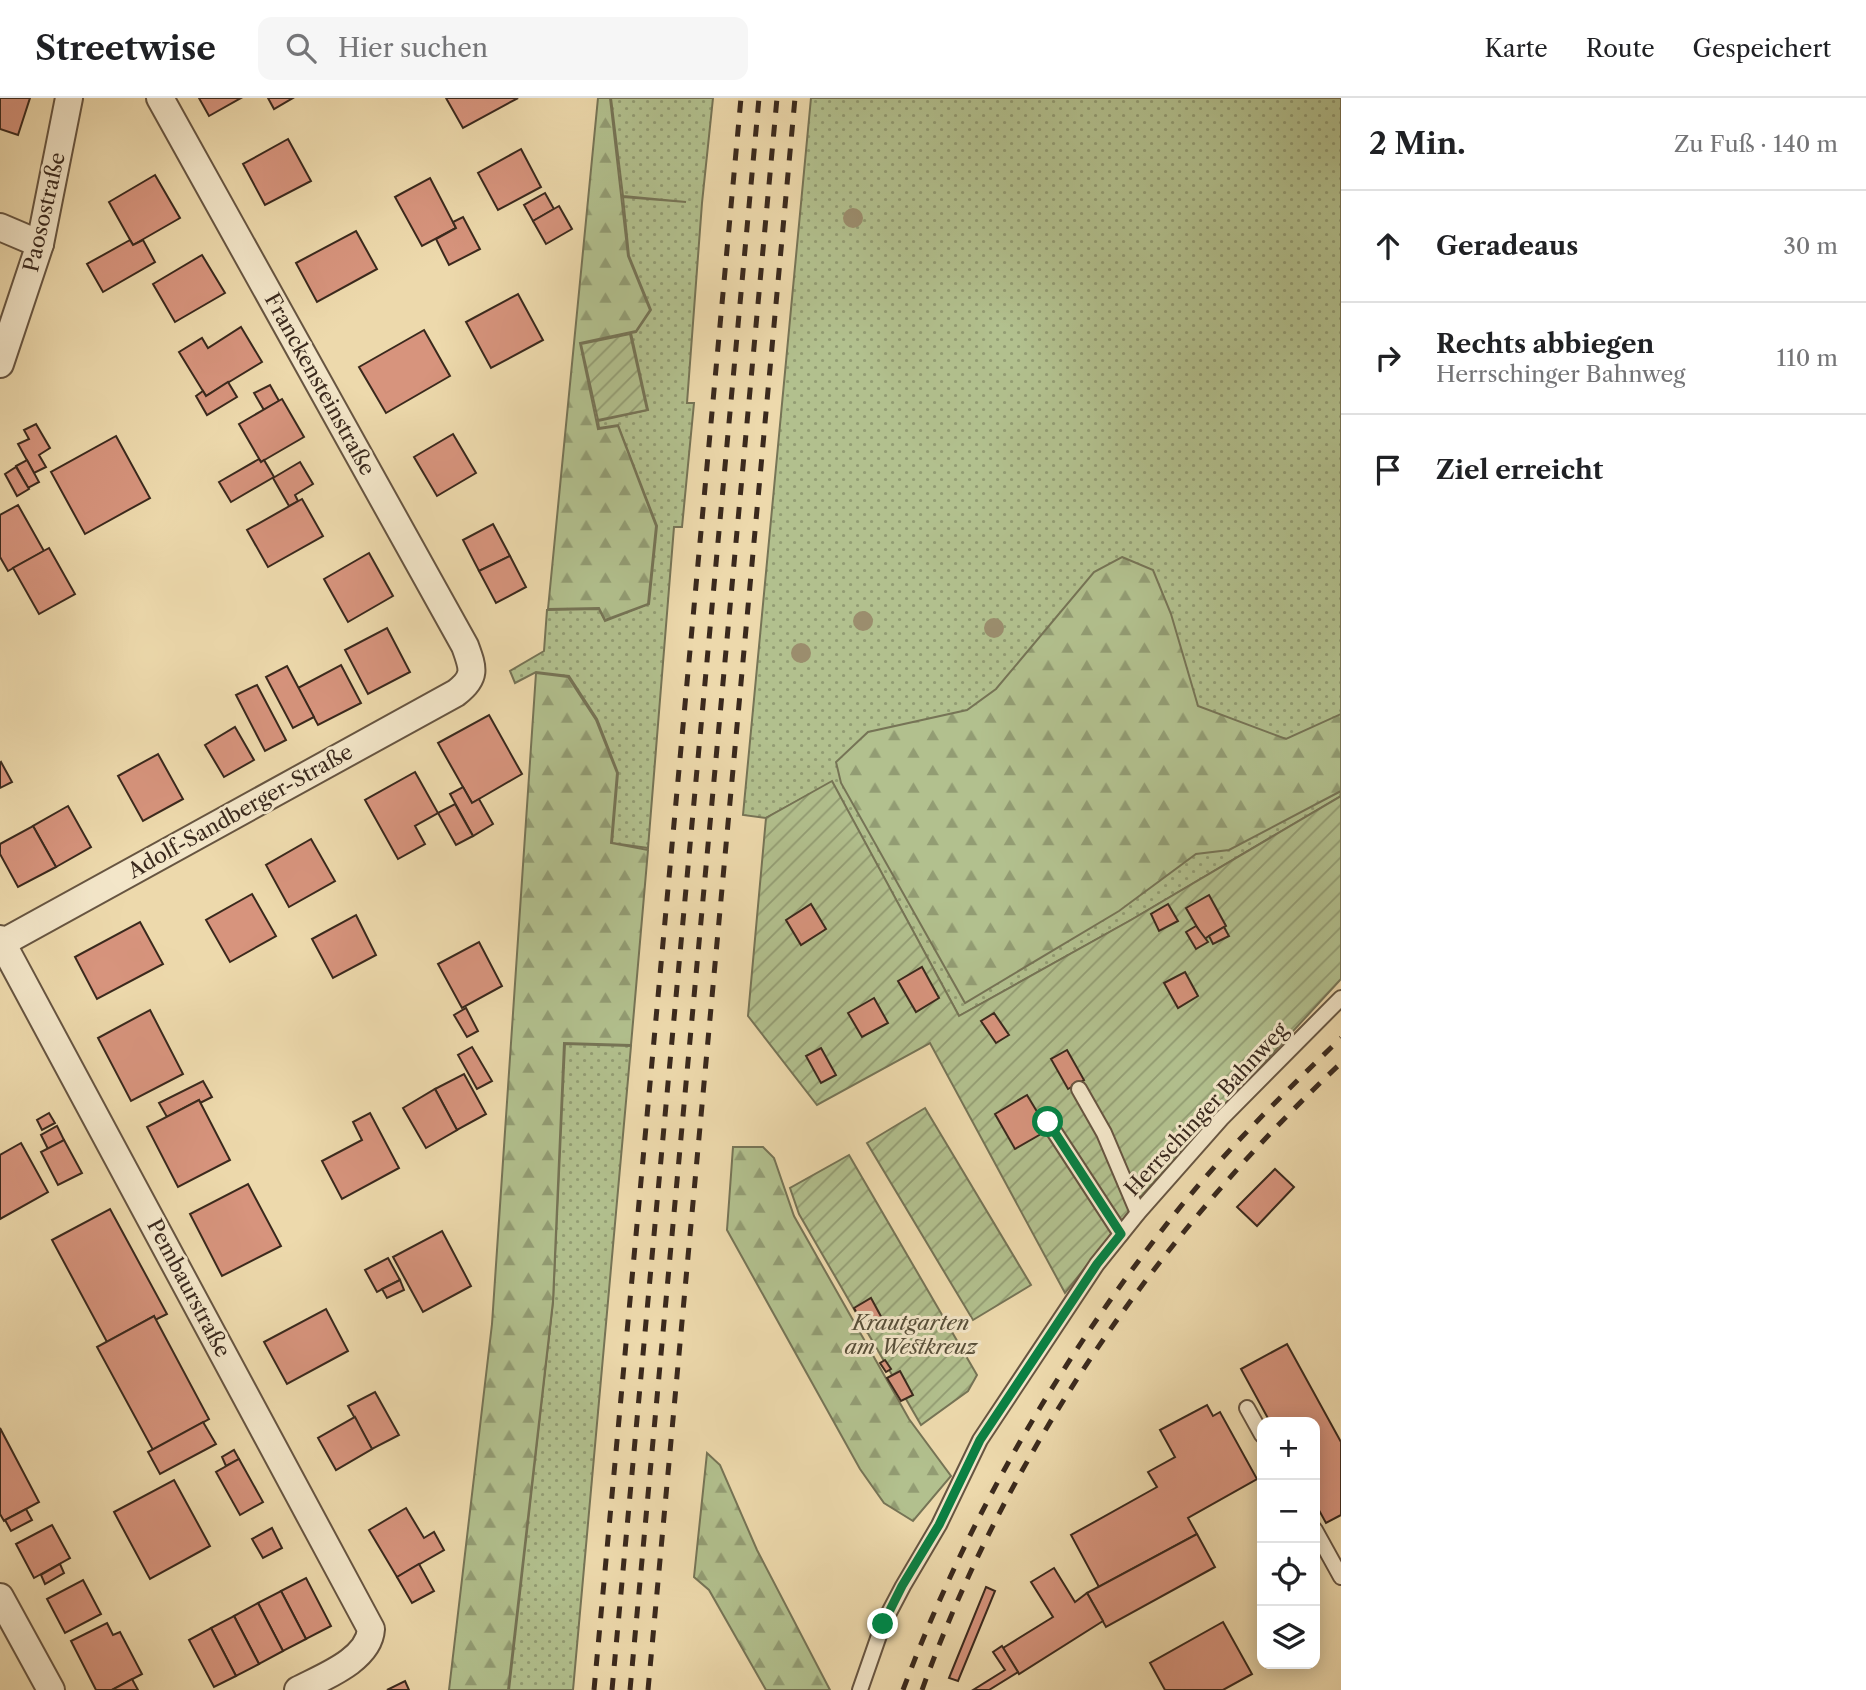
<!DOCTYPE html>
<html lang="de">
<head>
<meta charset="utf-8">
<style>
	:root { --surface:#fff; --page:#f6f6f6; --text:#202124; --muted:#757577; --line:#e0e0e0 }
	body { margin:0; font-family:"Libre Caslon Text",serif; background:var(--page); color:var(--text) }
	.controls { position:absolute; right:21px; bottom:21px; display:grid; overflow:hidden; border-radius:14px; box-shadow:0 4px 18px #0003 }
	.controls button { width:63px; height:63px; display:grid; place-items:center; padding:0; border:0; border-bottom:2px solid var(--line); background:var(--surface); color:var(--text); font:35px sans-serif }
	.stop { position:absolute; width:21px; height:21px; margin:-16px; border:5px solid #0b8043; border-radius:50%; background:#fff }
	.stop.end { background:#0b8043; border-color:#fff; box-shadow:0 2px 7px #0008 }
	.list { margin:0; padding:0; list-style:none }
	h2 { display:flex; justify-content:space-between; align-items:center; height:91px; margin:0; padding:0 28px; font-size:30px }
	h2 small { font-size:23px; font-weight:400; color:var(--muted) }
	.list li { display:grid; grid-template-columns:46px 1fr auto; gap:21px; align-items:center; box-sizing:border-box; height:112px; padding:0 28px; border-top:2px solid var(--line) }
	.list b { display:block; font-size:26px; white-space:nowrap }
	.list p { margin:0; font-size:23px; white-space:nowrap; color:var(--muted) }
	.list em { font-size:23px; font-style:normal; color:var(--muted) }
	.icon { flex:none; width:38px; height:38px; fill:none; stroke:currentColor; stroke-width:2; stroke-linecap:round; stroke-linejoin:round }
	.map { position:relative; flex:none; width:1341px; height:1592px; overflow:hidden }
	header { display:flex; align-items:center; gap:42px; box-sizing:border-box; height:98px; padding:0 35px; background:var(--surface); border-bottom:2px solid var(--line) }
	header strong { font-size:33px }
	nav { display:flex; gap:38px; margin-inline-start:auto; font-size:24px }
	.search { width:490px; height:63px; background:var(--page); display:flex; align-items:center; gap:18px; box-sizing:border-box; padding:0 24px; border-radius:14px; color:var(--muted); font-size:26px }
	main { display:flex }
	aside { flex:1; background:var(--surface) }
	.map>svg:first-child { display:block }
	.grass { fill:url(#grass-dots); stroke:#767456; stroke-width:2 }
	.forest { fill:url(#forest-firs); stroke:#767456; stroke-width:2 }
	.garden { fill:url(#garden-furrows); stroke:#767456; stroke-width:2 }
	.building { fill:#d7947d; stroke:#3a291d; stroke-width:2 }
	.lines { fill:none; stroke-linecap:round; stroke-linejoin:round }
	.lane-casing { stroke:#675541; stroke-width:18 }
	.street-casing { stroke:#675541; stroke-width:30 }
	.lane { stroke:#f3e6c9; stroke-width:14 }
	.street { stroke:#f3e6c9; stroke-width:26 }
	.rail { stroke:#3a291d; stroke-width:5; stroke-dasharray:12 12; stroke-linecap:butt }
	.tree { fill:#9b8d6d }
	.route { stroke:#0b8043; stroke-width:9 }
	.labels { text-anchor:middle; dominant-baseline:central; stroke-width:6; stroke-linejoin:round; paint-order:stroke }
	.street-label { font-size:21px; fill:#3a291d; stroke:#f3e6c9 }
	.park-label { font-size:21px; font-style:italic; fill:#584f39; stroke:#f3e6c9 }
</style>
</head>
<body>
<header>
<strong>Streetwise</strong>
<div class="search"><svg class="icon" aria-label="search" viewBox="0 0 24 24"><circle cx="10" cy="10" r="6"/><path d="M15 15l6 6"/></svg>Hier suchen</div>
<nav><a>Karte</a><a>Route</a><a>Gespeichert</a></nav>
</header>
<main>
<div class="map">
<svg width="1341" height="1592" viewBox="0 0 1341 1592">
	<defs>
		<pattern id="grass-dots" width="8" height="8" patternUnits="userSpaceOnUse" patternTransform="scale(1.75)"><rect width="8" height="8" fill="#b2c08e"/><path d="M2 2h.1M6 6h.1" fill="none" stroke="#929c73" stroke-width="1.8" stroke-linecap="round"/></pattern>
		<pattern id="forest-firs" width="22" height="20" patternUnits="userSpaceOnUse" patternTransform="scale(1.75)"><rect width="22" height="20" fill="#b2c08e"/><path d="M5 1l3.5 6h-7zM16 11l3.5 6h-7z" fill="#929c73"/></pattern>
		<pattern id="garden-furrows" width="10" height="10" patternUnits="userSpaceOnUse" patternTransform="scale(1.75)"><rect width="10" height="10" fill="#b2c08e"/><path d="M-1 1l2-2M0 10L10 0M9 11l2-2" fill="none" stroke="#929c73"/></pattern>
	</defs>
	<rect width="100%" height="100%" fill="#edd9ac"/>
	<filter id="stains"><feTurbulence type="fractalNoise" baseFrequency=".00286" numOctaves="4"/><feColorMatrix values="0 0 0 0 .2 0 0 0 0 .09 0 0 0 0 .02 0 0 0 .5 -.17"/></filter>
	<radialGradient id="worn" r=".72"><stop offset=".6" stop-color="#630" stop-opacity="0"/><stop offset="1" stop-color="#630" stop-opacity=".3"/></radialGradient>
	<g class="grass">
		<polygon points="611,0 713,0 702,105 687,305 694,305 682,429 674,429 648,750 612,745 618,675 597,621 569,578 536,574 515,585 510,573 544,553 547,512 599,511 605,523 649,506 657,428 618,327 599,330 598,323 648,312 631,235 636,234 651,212 629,158 623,99 686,104 623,98"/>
		<polygon points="811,0 1341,0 1341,698 1131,822 959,918 832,684 766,720 743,717"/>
		<polygon points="565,946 631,948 573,1592 509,1592 553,1204"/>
	</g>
	<g class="forest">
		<polygon points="598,0 610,0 628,158 650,212 636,233 580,245 598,331 618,328 656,428 648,506 605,522 599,510 548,511"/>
		<polygon points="1122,459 1153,472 1171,516 1198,608 1286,641 1341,616 1341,693 1229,752 1196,756 1119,813 965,905 841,685 836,664 868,634 967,612 996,591 1094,474"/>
		<polygon points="536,575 568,579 596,622 617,675 611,745 648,752 631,947 564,945 553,1203 508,1592 449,1592 492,1226"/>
		<polygon points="733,1049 763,1049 774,1060 794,1118 909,1321 951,1378 913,1423 884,1405 860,1371 727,1132"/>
		<polygon points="707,1355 720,1367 757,1452 830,1592 766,1592 709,1492 694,1479"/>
	</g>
	<g class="garden">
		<polygon points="630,236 647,312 598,322 581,246"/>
		<polygon points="832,683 959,918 1131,822 1341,698 1341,881 1144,1095 1065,1195 930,945 817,1007 748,918 766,720"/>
		<polygon points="925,1010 1031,1187 973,1222 867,1045"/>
		<polygon points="849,1057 977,1277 968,1293 921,1327 799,1116 790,1090"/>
	</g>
	<g class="building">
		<polygon points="0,0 30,0 18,37 0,31"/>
		<polygon points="199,0 241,0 209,18"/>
		<polygon points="268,0 293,0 274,11"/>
		<polygon points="446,0 518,0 463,30"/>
		<polygon points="288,41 311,83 265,107 243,66"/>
		<polygon points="521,51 541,89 498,112 478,75"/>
		<polygon points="155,77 180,120 133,147 109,104"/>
		<polygon points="430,80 456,130 422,148 395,99"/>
		<polygon points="545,95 554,111 533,123 524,107"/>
		<polygon points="559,108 572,131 546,146 533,123"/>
		<polygon points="463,119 480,151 449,167 436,141 456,130 453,124"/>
		<polygon points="356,133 377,171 317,204 296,165"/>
		<polygon points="130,142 133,147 143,142 155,164 103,194 87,166"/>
		<polygon points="202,157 225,195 175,224 153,186"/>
		<polygon points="518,196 543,242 491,270 466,224"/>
		<polygon points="241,229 262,264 206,298 179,254 202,240 208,250"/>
		<polygon points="424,232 450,278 386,315 359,269"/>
		<polygon points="228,284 237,299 207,317 196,298 203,293 206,298"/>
		<polygon points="270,287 279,303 264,312 254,295"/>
		<polygon points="282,301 304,339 261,364 239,326"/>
		<polygon points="36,326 50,350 39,357 46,369 34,375 18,346 29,341 24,332"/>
		<polygon points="453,336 476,375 437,398 414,359"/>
		<polygon points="116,338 150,400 85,436 51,374"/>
		<polygon points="259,361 261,364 264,362 274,379 231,404 219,384"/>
		<polygon points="27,362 39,384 28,390 16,368"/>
		<polygon points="300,364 313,386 295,397 298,403 289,408 273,380"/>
		<polygon points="16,369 29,391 17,398 5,376"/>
		<polygon points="302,401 323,438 268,469 247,432"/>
		<polygon points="18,407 44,453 8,473 0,459 0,417"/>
		<polygon points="493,426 510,458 479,473 463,442"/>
		<polygon points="49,450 75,496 39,516 13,470"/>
		<polygon points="369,455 393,498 348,524 324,481"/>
		<polygon points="510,458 526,489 496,505 479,473"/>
		<polygon points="387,530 410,574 368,596 345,552"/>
		<polygon points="341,567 361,605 318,627 298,590"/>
		<polygon points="287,568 314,619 293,630 266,579"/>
		<polygon points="257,587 286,642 265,653 236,597"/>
		<polygon points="489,617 522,676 472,705 438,645"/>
		<polygon points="235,629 254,662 224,679 205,647"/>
		<polygon points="158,656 183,701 143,723 118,678"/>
		<polygon points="1,664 12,684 0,690 0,665"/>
		<polygon points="415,674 438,715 415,728 425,746 398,761 365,702"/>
		<polygon points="463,689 472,705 479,701 493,726 473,738 450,696"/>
		<polygon points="455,706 473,738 456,747 438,715"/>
		<polygon points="68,708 91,749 56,769 33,728"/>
		<polygon points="33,728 56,769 18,789 0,756 0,746"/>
		<polygon points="311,741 335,783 289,809 266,767"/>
		<polygon points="252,796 276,838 230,864 206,822"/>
		<polygon points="1209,797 1226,828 1204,841 1186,810"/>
		<polygon points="811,806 826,831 801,847 786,822"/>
		<polygon points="1168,806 1178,823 1159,833 1151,816"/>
		<polygon points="356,817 376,857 333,880 312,841"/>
		<polygon points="140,824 163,866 97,901 75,859"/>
		<polygon points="1196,828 1208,844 1196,851 1186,834"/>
		<polygon points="1224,829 1229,838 1213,846 1209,838"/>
		<polygon points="479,844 502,888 462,910 438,866"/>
		<polygon points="922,869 939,900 916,914 898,883"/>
		<polygon points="1185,874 1198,898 1178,910 1164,885"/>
		<polygon points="874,900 888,925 862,939 848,915"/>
		<polygon points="466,910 478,933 467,939 454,917"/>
		<polygon points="150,912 183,976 131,1003 98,940"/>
		<polygon points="994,915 1009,937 996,945 981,923"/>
		<polygon points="472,949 492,983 477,991 458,957"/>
		<polygon points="821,950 836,977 821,985 806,958"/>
		<polygon points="1067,952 1084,982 1068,991 1051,961"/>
		<polygon points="464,976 486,1016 457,1032 435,991"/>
		<polygon points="203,983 212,999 200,1005 199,1002 167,1019 159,1005"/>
		<polygon points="435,991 457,1032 426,1050 403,1010"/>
		<polygon points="1027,997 1048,1032 1015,1051 995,1016"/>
		<polygon points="199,1002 230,1062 178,1089 147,1029"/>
		<polygon points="49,1015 55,1025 42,1032 37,1022"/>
		<polygon points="370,1015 399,1070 342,1101 322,1063 362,1042 353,1024"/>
		<polygon points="57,1028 64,1042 48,1051 41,1037"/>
		<polygon points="64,1042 82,1075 58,1087 41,1054"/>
		<polygon points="21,1045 48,1094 0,1121 0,1057"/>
		<polygon points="1275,1071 1294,1089 1257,1128 1237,1109"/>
		<polygon points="248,1086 281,1148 222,1178 190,1116"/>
		<polygon points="110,1111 167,1216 155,1222 154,1218 107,1244 52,1142"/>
		<polygon points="442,1133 471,1188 423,1214 393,1159"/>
		<polygon points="388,1160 400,1182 377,1194 365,1172"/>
		<polygon points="400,1182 404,1192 387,1200 382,1191"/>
		<polygon points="871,1200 884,1224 867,1234 854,1210"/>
		<polygon points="326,1211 348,1253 287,1286 264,1244"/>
		<polygon points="154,1218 209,1321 153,1352 97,1249"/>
		<polygon points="1287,1246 1341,1344 1341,1417 1326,1425 1315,1405 1315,1324 1270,1324 1241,1271"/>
		<polygon points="885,1262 891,1271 886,1274 880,1265"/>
		<polygon points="900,1273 913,1297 901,1303 887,1280"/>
		<polygon points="375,1294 399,1337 372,1351 348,1308"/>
		<polygon points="1207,1307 1213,1318 1220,1314 1257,1381 1188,1420 1197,1436 1099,1489 1071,1437 1157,1389 1148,1374 1175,1359 1160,1332"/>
		<polygon points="355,1319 372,1351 336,1372 318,1340"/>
		<polygon points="203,1324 216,1346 160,1376 148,1354"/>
		<polygon points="0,1330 39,1404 4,1423 0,1416"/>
		<polygon points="234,1352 239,1361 226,1368 222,1359"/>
		<polygon points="239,1361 263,1404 240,1417 216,1374"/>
		<polygon points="174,1382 210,1448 150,1481 114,1414"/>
		<polygon points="406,1410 424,1440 434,1434 444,1452 397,1479 369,1432"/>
		<polygon points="26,1411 32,1422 11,1433 5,1422"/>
		<polygon points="52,1427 70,1460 34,1480 16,1446"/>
		<polygon points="272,1430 282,1450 263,1460 252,1441"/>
		<polygon points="1197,1436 1215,1469 1106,1529 1087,1495"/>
		<polygon points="60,1466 64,1475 45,1486 41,1477"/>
		<polygon points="419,1466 434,1493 412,1505 397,1479"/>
		<polygon points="1054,1470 1075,1504 1087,1495 1103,1523 1019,1576 1003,1550 1053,1519 1031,1484"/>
		<polygon points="306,1480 331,1528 306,1541 281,1493"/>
		<polygon points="83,1482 101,1516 65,1535 47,1501"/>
		<polygon points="986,1489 995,1493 958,1583 949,1580"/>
		<polygon points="281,1493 306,1541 283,1553 258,1505"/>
		<polygon points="258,1505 283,1553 259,1566 234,1518"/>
		<polygon points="234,1518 259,1566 236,1578 211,1530"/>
		<polygon points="1223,1524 1252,1576 1223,1592 1165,1592 1150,1565"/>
		<polygon points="107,1525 113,1537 120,1534 142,1576 112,1592 96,1592 71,1543"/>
		<polygon points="211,1530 236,1578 214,1589 189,1542"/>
		<polygon points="1002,1548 1018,1574 989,1592 973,1592 1005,1572 993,1554"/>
		<polygon points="132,1581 138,1592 112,1592"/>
		<polygon points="405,1583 409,1592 387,1592"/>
	</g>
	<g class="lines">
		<g class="lane-casing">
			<g id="lane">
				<polyline points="1079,991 1104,1035 1138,1115"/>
				<polyline points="1048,1024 1121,1136"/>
				<polyline points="1247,1310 1262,1337"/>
				<polyline points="1315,1432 1341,1479"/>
				<polyline points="860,1592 883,1526 903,1488 939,1427 980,1342 1097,1166 1138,1115 1221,1021 1341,900"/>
			</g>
		</g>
		<g class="street-casing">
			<g id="street">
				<polyline points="0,129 40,146"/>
				<polyline points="0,266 40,146 69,0"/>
				<path d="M0,841L371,1531C369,1562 323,1579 298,1592"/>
				<path d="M2,845L456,595C477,579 473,570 465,548L160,0"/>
				<polyline points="0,1499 51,1592"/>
			</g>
		</g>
		<use href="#lane" class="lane"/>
		<use href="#street" class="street"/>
		<g class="rail">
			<polyline points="594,1592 741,0"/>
			<polyline points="612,1592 759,0"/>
			<polyline points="630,1592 777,0"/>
			<polyline points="648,1592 795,0"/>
			<path d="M903,1592C967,1421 1060,1261 1173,1118C1224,1054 1282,997 1341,940"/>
			<path d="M922,1592C1008,1354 1157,1138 1341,965"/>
		</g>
	</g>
	<g class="tree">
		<circle cx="853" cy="120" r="10"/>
		<circle cx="863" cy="523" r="10"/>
		<circle cx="994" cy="530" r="10"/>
		<circle cx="801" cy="555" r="10"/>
	</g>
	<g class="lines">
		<polyline class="route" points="883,1526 902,1488 939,1427 980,1342 1097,1166 1121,1136 1048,1024"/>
	</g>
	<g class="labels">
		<g class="street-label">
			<text transform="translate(44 114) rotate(-77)">Paosostraße</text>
			<text transform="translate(320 286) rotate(61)">Franckensteinstraße</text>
			<text transform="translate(240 713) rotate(-29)">Adolf-Sandberger-Straße</text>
			<text transform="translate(1206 1011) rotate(-47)">Herrschinger Bahnweg</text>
			<text transform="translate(189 1190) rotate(62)">Pembaurstraße</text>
		</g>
		<g class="park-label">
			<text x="911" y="1224">Krautgarten<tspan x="911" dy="24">am Westkreuz</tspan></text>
		</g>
	</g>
	<rect width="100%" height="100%" filter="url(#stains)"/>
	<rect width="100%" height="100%" fill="url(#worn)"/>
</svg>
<div class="controls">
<button>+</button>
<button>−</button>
<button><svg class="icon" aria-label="locate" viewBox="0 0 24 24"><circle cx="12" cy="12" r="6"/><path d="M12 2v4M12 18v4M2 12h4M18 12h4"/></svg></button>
<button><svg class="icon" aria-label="layers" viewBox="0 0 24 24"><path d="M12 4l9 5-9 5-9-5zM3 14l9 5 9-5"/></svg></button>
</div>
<div class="stop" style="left:1048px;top:1024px"></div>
<div class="stop end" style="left:883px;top:1526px"></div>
</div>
<aside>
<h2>2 Min.<small>Zu Fuß · 140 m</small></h2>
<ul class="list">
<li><svg class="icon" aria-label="ahead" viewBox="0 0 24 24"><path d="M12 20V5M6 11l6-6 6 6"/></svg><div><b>Geradeaus</b></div><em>30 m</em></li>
<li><svg class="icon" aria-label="right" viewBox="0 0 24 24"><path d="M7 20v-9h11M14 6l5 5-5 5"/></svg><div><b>Rechts abbiegen</b><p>Herrschinger Bahnweg</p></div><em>110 m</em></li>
<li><svg class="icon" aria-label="arrive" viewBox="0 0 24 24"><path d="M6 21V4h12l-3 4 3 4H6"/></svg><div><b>Ziel erreicht</b></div></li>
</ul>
</aside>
</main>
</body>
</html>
